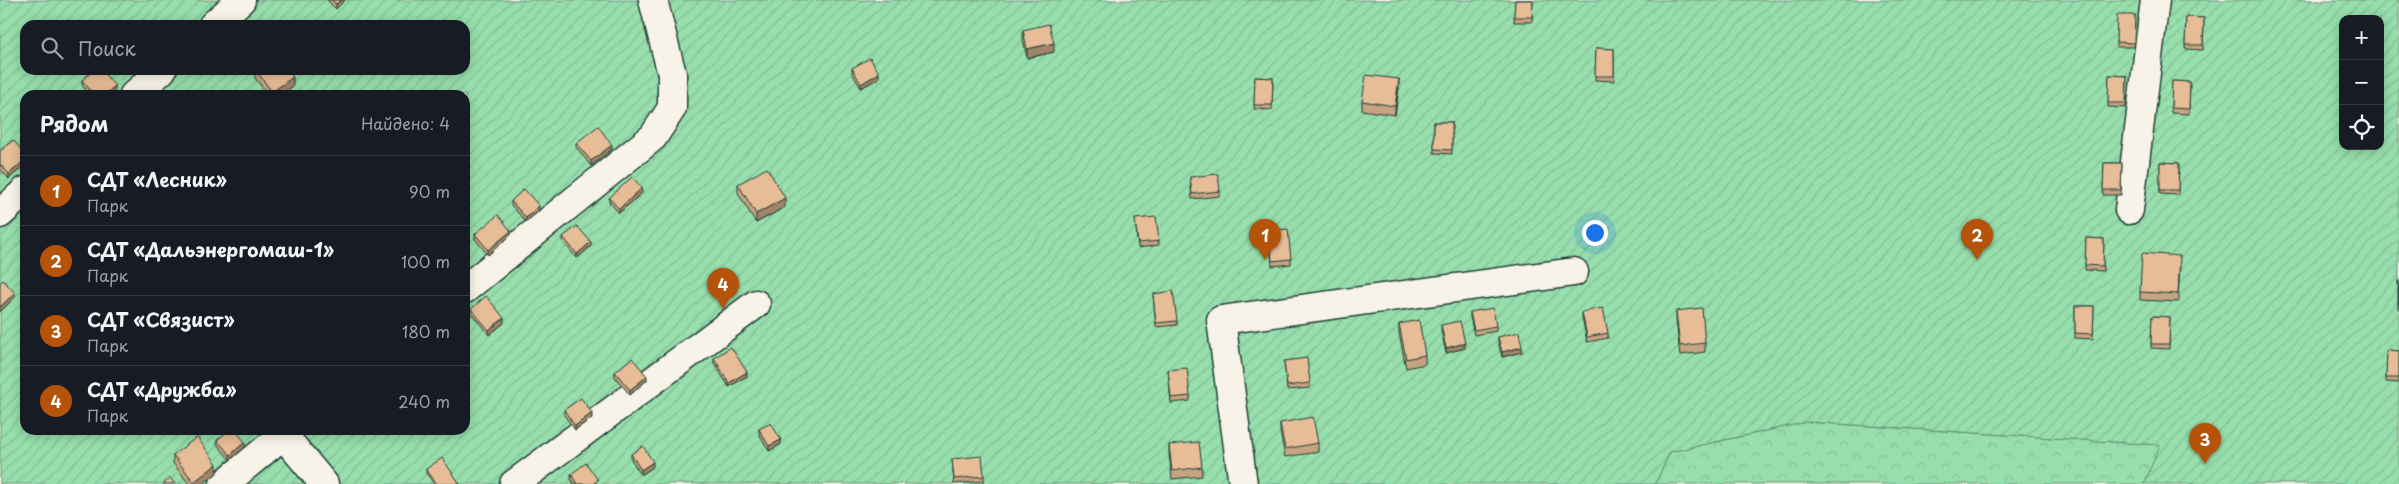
<!DOCTYPE html>
<html lang="ru">
<head>
<meta charset="utf-8">
<style>
	:root { --surface:#171b24; --page:#20242c; --text:#f1f3f6; --muted:#9ea1a6; --line:#363941; --accent:#b45309 }
	body { margin:0; font-family:"Playpen Sans",sans-serif; background:var(--page); color:var(--text) }
	.controls { position:absolute; right:15px; top:15px; display:grid; overflow:hidden; border-radius:10px; box-shadow:0 2px 12px #0003 }
	.controls button { width:45px; height:45px; display:grid; place-items:center; padding:0; border:0; border-bottom:1px solid var(--line); background:var(--surface); color:var(--text); font:25px sans-serif }
	.you { position:absolute; left:1594px; top:232px; width:18px; height:18px; margin:-12px; border:4px solid #fff; border-radius:50%; background:#1a73e8; box-shadow:0 0 0 8px #1a73e833 }
	.badge { display:grid; place-items:center; width:32px; height:32px; border-radius:50%; background:var(--accent); color:#fff; font-size:16px; font-weight:700 }
	.pin { position:absolute; translate:-50% -41px; filter:drop-shadow(0 1px 2px #0008) }
	.pin::after { content:''; position:absolute; top:26px; width:18px; height:15px; background:inherit; clip-path:polygon(0 0,100% 0,50% 100%) }
	.list { margin:0; padding:0; list-style:none }
	h2 { display:flex; justify-content:space-between; align-items:center; height:65px; margin:0; padding:0 20px; font-size:21px }
	h2 small { font-size:16px; font-weight:400; color:var(--muted) }
	.list li { display:grid; grid-template-columns:32px 1fr auto; gap:15px; align-items:center; box-sizing:border-box; height:70px; padding:0 20px; border-top:1px solid var(--line) }
	.list b { display:block; font-size:19px; white-space:nowrap }
	.list p { margin:0; font-size:16px; white-space:nowrap; color:var(--muted) }
	.list em { font-size:16px; font-style:normal; color:var(--muted) }
	.icon { flex:none; width:28px; height:28px; fill:none; stroke:currentColor; stroke-width:2; stroke-linecap:round; stroke-linejoin:round }
	.map { position:relative; flex:none; width:2399px; height:484px; overflow:hidden }
	.search { position:absolute; background:var(--surface); box-shadow:0 2px 12px #0003; left:20px; top:20px; width:450px; height:55px; display:flex; align-items:center; gap:12px; box-sizing:border-box; padding:0 18px; border-radius:15px; color:var(--muted); font-size:19px }
	.panel { position:absolute; background:var(--surface); box-shadow:0 2px 12px #0003; left:20px; top:90px; width:450px; height:345px; border-radius:15px }
	.map>svg:first-child { display:block }
	.forest { fill:url(#forest-crowns); stroke:#5b8e70 }
	.garden { fill:url(#garden-furrows); stroke:#5b8e70; fill-rule:evenodd }
	.lines { fill:none; stroke-linecap:round; stroke-linejoin:round }
	.minor-casing { stroke:#1f3d34; stroke-width:31 }
	.minor { stroke:#f7f3e8; stroke-width:28 }
	.wall { fill:#c6a381; stroke:#1f3d34 }
	.shaded-wall { fill:#a18469; stroke:#1f3d34 }
	.building { fill:#e6bd96; stroke:#1f3d34 }
</style>
</head>
<body>
<div class="map">
<svg width="2399" height="484" viewBox="0 0 2399 484">
	<defs>
		<pattern id="forest-crowns" width="20" height="18" patternUnits="userSpaceOnUse" patternTransform="scale(1.25)"><rect width="20" height="18" fill="#97deac"/><path d="M2 6a3 3 0 1 1 6 0M12 15a3 3 0 1 1 6 0" fill="none" stroke="#82bf95"/></pattern>
		<pattern id="garden-furrows" width="10" height="10" patternUnits="userSpaceOnUse" patternTransform="scale(1.25)"><rect width="10" height="10" fill="#97deac"/><path d="M-1 1l2-2M0 10L10 0M9 11l2-2" fill="none" stroke="#82bf95"/></pattern>
	</defs>
	<rect width="100%" height="100%" fill="#f7f3e8"/>
	<filter id="ink" filterUnits="userSpaceOnUse"><feTurbulence type="fractalNoise" baseFrequency=".02" numOctaves="2"/><feDisplacementMap in="SourceGraphic" scale="10" xChannelSelector="R" yChannelSelector="G"/><feConvolveMatrix kernelMatrix="1 2 1 2 8 2 1 2 1" color-interpolation-filters="sRGB"/></filter>
	<g filter="url(#ink)">
		<polygon class="forest" points="1806,422 2161,445 2144,484 1655,484 1670,452"/>
		<path class="garden" d="M0,0H2399V484H2144L2160,445L1807,422L1670,452L1655,484H0ZM2343,19H2380V146H2343ZM25,25H465V70H25ZM25,95H465V430H25Z"/>
		<g class="lines">
			<g class="minor-casing">
				<g id="minor">
					<polyline points="213,25 241,0"/>
					<polyline points="134,95 162,70"/>
					<polyline points="2129,210 2155,0"/>
					<polyline points="0,214 25,191"/>
					<polyline points="465,289 653,137 672,108 672,74 653,0"/>
					<polyline points="279,430 324,484"/>
					<polyline points="224,484 289,430"/>
					<polyline points="514,484 756,304"/>
					<polyline points="1243,484 1221,320 1574,272"/>
				</g>
			</g>
			<use href="#minor" class="minor"/>
		</g>
		<g class="wall">
			<polygon points="327,0 345,0 336,9"/>
			<polygon points="1515,0 1533,0 1532,22 1514,22"/>
			<polygon points="2135,15 2134,47 2116,47 2116,42"/>
			<polygon points="2186,17 2204,18 2203,50 2185,49"/>
			<polygon points="1023,30 1054,52 1027,58 1023,39"/>
			<polygon points="1596,48 1614,49 1614,81 1595,80"/>
			<polygon points="852,68 879,78 861,88 852,73"/>
			<polygon points="255,70 293,86 281,95 268,95 255,78"/>
			<polygon points="2109,75 2127,76 2126,108 2108,107"/>
			<polygon points="1255,77 1273,78 1272,110 1254,109"/>
			<polygon points="82,80 115,91 110,95 90,95 82,85"/>
			<polygon points="2172,81 2190,82 2189,114 2171,113"/>
			<polygon points="1399,88 1395,115 1362,110 1362,101"/>
			<polygon points="1434,122 1452,122 1452,154 1434,153"/>
			<polygon points="13,140 9,179 0,169 0,151"/>
			<polygon points="576,143 612,149 591,166 576,147"/>
			<polygon points="2160,162 2179,163 2178,195 2160,194"/>
			<polygon points="2104,163 2122,163 2121,195 2103,195"/>
			<polygon points="1190,177 1220,191 1220,196 1192,199"/>
			<polygon points="738,184 785,207 756,223 738,193"/>
			<polygon points="642,193 619,213 609,202 609,198"/>
			<polygon points="511,201 539,211 526,222 511,205"/>
			<polygon points="1135,219 1159,241 1159,245 1138,248"/>
			<polygon points="1269,231 1291,259 1291,264 1272,266"/>
			<polygon points="475,234 511,235 488,255 475,239"/>
			<polygon points="563,237 591,246 577,258 563,242"/>
			<polygon points="2086,238 2104,239 2103,271 2085,270"/>
			<polygon points="2180,264 2178,302 2140,300 2140,292"/>
			<polygon points="1153,294 1177,321 1177,325 1156,327"/>
			<polygon points="2075,306 2094,306 2093,339 2075,338"/>
			<polygon points="471,309 504,323 489,335 471,313"/>
			<polygon points="1676,311 1705,343 1705,352 1680,355 1676,320"/>
			<polygon points="1470,312 1496,326 1496,331 1474,335 1470,317"/>
			<polygon points="1582,312 1608,333 1608,338 1587,342 1582,317"/>
			<polygon points="2152,316 2170,317 2169,349 2151,348"/>
			<polygon points="1399,324 1425,355 1425,364 1406,368 1399,333"/>
			<polygon points="1441,325 1465,348 1446,353 1441,330"/>
			<polygon points="1498,337 1522,352 1502,357 1498,342"/>
			<polygon points="2387,350 2399,351 2399,383 2386,382"/>
			<polygon points="714,358 747,376 729,387 714,363"/>
			<polygon points="1284,361 1310,383 1310,388 1287,390"/>
			<polygon points="1168,370 1190,396 1190,401 1171,403"/>
			<polygon points="615,372 647,380 630,395 615,377"/>
			<polygon points="564,410 592,418 575,430 564,415"/>
			<polygon points="1280,423 1318,443 1318,452 1285,457 1280,432"/>
			<polygon points="759,429 781,444 769,451 759,434"/>
			<polygon points="217,440 245,447 230,460 217,444"/>
			<polygon points="1169,445 1202,467 1202,476 1172,479 1169,454"/>
			<polygon points="631,454 653,467 641,475 631,459"/>
			<polygon points="173,455 217,473 203,484 189,484 173,463"/>
			<polygon points="952,459 984,476 984,481 954,484"/>
			<polygon points="426,469 460,484 434,484 426,473"/>
			<polygon points="571,474 598,484 574,484 571,479"/>
		</g>
		<g class="shaded-wall">
			<polygon points="341,0 345,0 336,9 336,4"/>
			<polygon points="1054,43 1054,52 1027,58 1027,49"/>
			<polygon points="879,73 879,78 861,88 861,84"/>
			<polygon points="293,77 293,86 281,95 272,95 272,92"/>
			<polygon points="1399,79 1399,88 1395,115 1395,106"/>
			<polygon points="115,86 115,91 110,95 104,95"/>
			<polygon points="612,145 612,149 591,166 591,161"/>
			<polygon points="25,160 25,165 9,179 9,174"/>
			<polygon points="642,188 642,193 619,213 619,209"/>
			<polygon points="785,198 785,207 756,223 756,214"/>
			<polygon points="539,206 539,211 526,222 526,218"/>
			<polygon points="511,231 511,235 488,255 488,250"/>
			<polygon points="591,242 591,246 577,258 577,254"/>
			<polygon points="15,293 15,297 0,312 0,307"/>
			<polygon points="504,318 504,323 489,335 489,330"/>
			<polygon points="1465,343 1465,348 1446,353 1446,348"/>
			<polygon points="1522,347 1522,352 1502,357 1502,352"/>
			<polygon points="747,372 747,376 729,387 729,383"/>
			<polygon points="647,376 647,380 630,395 630,390"/>
			<polygon points="592,413 592,418 575,430 575,426"/>
			<polygon points="781,440 781,444 769,451 769,446"/>
			<polygon points="245,442 245,447 230,460 230,455"/>
			<polygon points="653,462 653,467 641,475 641,470"/>
			<polygon points="217,464 217,473 203,484 194,484 194,482"/>
		</g>
		<g class="building">
			<polygon points="332,0 341,0 336,4"/>
			<polygon points="1515,0 1533,0 1532,17 1514,17"/>
			<polygon points="2117,15 2135,15 2134,43 2116,42"/>
			<polygon points="2186,17 2204,18 2203,45 2185,45"/>
			<polygon points="302,20 306,25 296,25"/>
			<polygon points="1049,24 1054,43 1027,49 1023,30"/>
			<polygon points="1596,48 1614,49 1614,76 1595,76"/>
			<polygon points="870,58 879,73 861,84 852,68"/>
			<polygon points="94,70 101,70 115,86 104,95 94,95 82,80"/>
			<polygon points="256,70 288,70 293,77 272,92"/>
			<polygon points="1366,75 1399,79 1395,106 1362,101"/>
			<polygon points="2109,75 2127,76 2126,103 2108,103"/>
			<polygon points="1255,77 1273,78 1272,105 1254,105"/>
			<polygon points="2172,81 2190,82 2189,109 2171,108"/>
			<polygon points="1434,122 1452,122 1452,150 1434,149"/>
			<polygon points="598,126 612,145 591,161 576,143"/>
			<polygon points="13,140 25,154 25,160 9,174 0,164 0,151"/>
			<polygon points="2160,162 2179,163 2178,190 2160,190"/>
			<polygon points="2104,163 2122,163 2121,190 2103,190"/>
			<polygon points="767,168 785,198 756,214 738,184"/>
			<polygon points="1218,174 1220,191 1192,194 1190,177"/>
			<polygon points="632,177 642,188 619,209 609,198"/>
			<polygon points="524,189 539,206 526,218 511,201"/>
			<polygon points="498,215 511,231 488,250 475,234"/>
			<polygon points="1156,217 1159,241 1138,243 1135,219"/>
			<polygon points="577,226 591,242 577,254 563,237"/>
			<polygon points="1288,229 1291,259 1272,261 1269,231"/>
			<polygon points="2086,238 2104,239 2103,266 2085,265"/>
			<polygon points="2142,253 2180,256 2178,294 2140,292"/>
			<polygon points="3,280 15,293 0,307 0,283"/>
			<rect x="2398" y="281" width="1" height="28"/>
			<polygon points="1173,291 1177,321 1156,323 1153,294"/>
			<polygon points="486,296 504,318 489,330 471,309"/>
			<polygon points="2075,306 2094,306 2093,334 2075,333"/>
			<polygon points="1493,308 1496,326 1474,330 1470,312"/>
			<polygon points="1603,308 1608,333 1587,337 1582,312"/>
			<polygon points="1702,308 1705,343 1680,346 1676,311"/>
			<polygon points="2152,316 2170,317 2169,344 2151,344"/>
			<polygon points="1419,320 1425,355 1406,359 1399,324"/>
			<polygon points="1460,321 1465,343 1446,348 1441,325"/>
			<polygon points="1519,332 1522,347 1502,352 1498,337"/>
			<polygon points="731,347 747,372 729,383 714,358"/>
			<polygon points="2387,350 2399,351 2399,378 2386,378"/>
			<polygon points="632,358 647,376 630,390 615,372"/>
			<polygon points="1307,358 1310,383 1287,386 1284,361"/>
			<polygon points="1187,368 1190,396 1171,398 1168,370"/>
			<polygon points="581,398 592,413 575,426 564,410"/>
			<polygon points="1313,417 1318,443 1285,449 1280,423"/>
			<polygon points="771,423 781,440 769,446 759,429"/>
			<polygon points="229,430 235,430 245,442 230,455 217,440"/>
			<polygon points="197,437 217,464 194,482 173,455"/>
			<polygon points="1199,442 1202,467 1172,471 1169,445"/>
			<polygon points="643,446 653,462 641,470 631,454"/>
			<polygon points="982,456 984,476 954,479 952,459"/>
			<polygon points="442,458 460,484 437,484 426,469"/>
			<polygon points="586,463 598,480 593,484 577,484 571,474"/>
			<polygon points="170,478 175,484 163,484"/>
		</g>
	</g>
</svg>
<div class="controls">
<button>+</button>
<button>−</button>
<button><svg class="icon" aria-label="locate" viewBox="0 0 24 24"><circle cx="12" cy="12" r="6"/><path d="M12 2v4M12 18v4M2 12h4M18 12h4"/></svg></button>
</div>
<div class="you"></div>
<div class="pin badge" style="left:1265px;top:260px">1</div>
<div class="pin badge" style="left:1977px;top:260px">2</div>
<div class="pin badge" style="left:2205px;top:464px">3</div>
<div class="pin badge" style="left:723px;top:309px">4</div>
<div class="search"><svg class="icon" aria-label="search" viewBox="0 0 24 24"><circle cx="10" cy="10" r="6"/><path d="M15 15l6 6"/></svg>Поиск</div>
<section class="panel">
<h2>Рядом<small>Найдено: 4</small></h2>
<ul class="list">
<li><span class="badge">1</span><div><b>СДТ «Лесник»</b><p>Парк</p></div><em>90 m</em></li>
<li><span class="badge">2</span><div><b>СДТ «Дальэнергомаш-1»</b><p>Парк</p></div><em>100 m</em></li>
<li><span class="badge">3</span><div><b>СДТ «Связист»</b><p>Парк</p></div><em>180 m</em></li>
<li><span class="badge">4</span><div><b>СДТ «Дружба»</b><p>Парк</p></div><em>240 m</em></li>
</ul>
</section>
</div>
</body>
</html>
